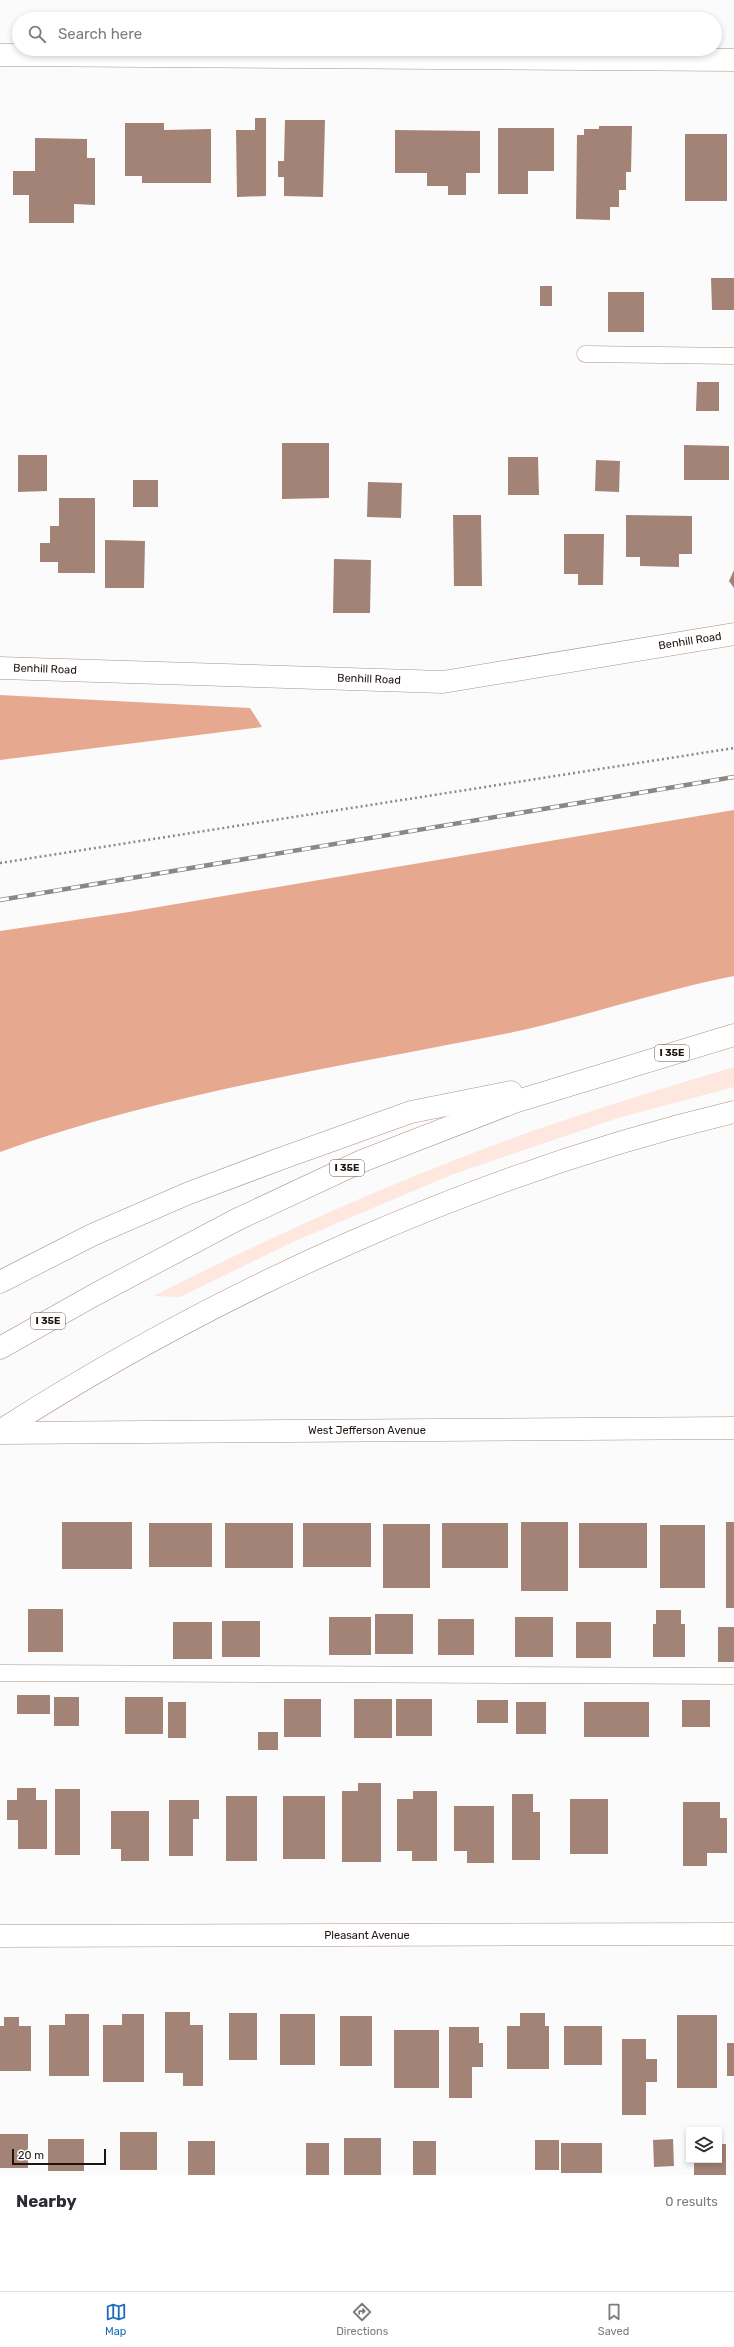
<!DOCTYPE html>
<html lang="en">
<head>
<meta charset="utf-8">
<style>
	:root { --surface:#fff; --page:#f2f2f3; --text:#2b2b33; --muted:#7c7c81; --line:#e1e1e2; --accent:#1a6dbb }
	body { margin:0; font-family:Rubik,sans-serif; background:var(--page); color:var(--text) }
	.controls { position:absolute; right:12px; bottom:12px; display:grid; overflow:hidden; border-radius:0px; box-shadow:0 2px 6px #0003 }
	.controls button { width:36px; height:36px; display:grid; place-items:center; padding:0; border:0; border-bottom:1px solid var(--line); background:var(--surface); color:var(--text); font:20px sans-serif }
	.scale { position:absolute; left:12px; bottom:10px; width:94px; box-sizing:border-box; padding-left:4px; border:2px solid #1f130e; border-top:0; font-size:11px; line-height:14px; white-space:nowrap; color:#1f130e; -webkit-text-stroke:3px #fff; paint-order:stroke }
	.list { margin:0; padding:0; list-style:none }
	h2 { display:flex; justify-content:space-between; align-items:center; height:52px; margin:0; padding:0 16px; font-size:17px }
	h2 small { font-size:13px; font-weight:400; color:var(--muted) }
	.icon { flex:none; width:22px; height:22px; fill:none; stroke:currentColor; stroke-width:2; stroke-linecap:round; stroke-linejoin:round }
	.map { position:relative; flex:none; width:734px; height:2175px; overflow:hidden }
	.search { position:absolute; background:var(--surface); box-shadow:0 2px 6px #0003; left:12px; right:12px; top:12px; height:44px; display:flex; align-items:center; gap:10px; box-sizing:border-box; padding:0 14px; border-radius:22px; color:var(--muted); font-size:15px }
	.sheet { height:116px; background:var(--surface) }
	nav { display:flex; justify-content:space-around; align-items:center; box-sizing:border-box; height:56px; border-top:1px solid var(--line); background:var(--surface); font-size:11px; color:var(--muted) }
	nav a { display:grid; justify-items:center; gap:2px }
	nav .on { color:var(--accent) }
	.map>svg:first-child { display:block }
	.green { fill:#fee7df }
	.forest { fill:#e7a890 }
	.building { fill:#a28376 }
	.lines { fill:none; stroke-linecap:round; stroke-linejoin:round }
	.lane-casing { stroke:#b19184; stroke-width:17 }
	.street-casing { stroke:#b19184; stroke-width:23 }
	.secondary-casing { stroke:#b19184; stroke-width:23 }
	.highway-casing { stroke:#b19184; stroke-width:23 }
	.path { stroke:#8d8785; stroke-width:2.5; stroke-dasharray:2 3; stroke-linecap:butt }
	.lane { stroke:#fff; stroke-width:16 }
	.street { stroke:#fff; stroke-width:22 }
	.secondary { stroke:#fff; stroke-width:22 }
	.highway { stroke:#fff; stroke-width:22 }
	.rail-casing { stroke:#8c8684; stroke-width:4.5 }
	.rail { stroke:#fff; stroke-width:3; stroke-dasharray:9; stroke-linecap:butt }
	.labels { text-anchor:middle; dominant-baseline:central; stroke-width:4; stroke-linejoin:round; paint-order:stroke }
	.shield { fill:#fff; stroke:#625a56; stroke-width:1 }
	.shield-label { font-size:10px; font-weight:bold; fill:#1f130e }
	.street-label { font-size:11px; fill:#1f130e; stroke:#fff }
</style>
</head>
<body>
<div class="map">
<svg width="734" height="2175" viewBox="0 0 734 2175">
	<rect width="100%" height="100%" fill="#fbfbfb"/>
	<path class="green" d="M734,1067V1087L618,1118L451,1175L295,1241L180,1297L153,1296C249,1248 345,1203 445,1164C539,1126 637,1096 734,1067Z"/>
	<g class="forest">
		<polygon points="0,695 250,708 262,727 0,760"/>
		<path d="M734,810V976C658,991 585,1017 509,1033C339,1067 164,1093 0,1152V931L129,912Z"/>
	</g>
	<g class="building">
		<polygon points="255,118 266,118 266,196 237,197 236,130 255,130"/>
		<polygon points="285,120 325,120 323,197 284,196 284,177 278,177 278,161 284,161"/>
		<polygon points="125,123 164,123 164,130 211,129 211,183 142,183 142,176 125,176"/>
		<polygon points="599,126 632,126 631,172 626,172 626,190 619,190 619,207 610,207 610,220 576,219 577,135 584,135 584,129 599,129"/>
		<polygon points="498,128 554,128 554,171 528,171 528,194 498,194"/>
		<polygon points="395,130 480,131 480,173 466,173 466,195 448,195 448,186 427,186 427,173 395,173"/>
		<rect x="685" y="134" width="42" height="67"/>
		<polygon points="35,138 87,139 87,158 95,158 95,205 74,204 74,223 29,223 29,195 13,195 13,171 35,171"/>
		<polygon points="711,278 734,278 734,310 712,310"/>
		<rect x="540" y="286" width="12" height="20"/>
		<rect x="608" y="292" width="36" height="40"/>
		<polygon points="697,382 719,382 719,411 696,411"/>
		<polygon points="282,443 329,443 329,498 282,499"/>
		<polygon points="684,445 729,446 729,480 684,480"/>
		<polygon points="18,455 47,455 47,491 18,492"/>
		<polygon points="508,457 538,457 539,495 508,495"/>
		<polygon points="596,460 620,461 619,492 595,491"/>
		<rect x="133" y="480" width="25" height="27"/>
		<polygon points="368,482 402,483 401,518 367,517"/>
		<polygon points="59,498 95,498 95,573 58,573 58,562 40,562 40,543 50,543 50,526 59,526"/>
		<polygon points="453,515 481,515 482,586 454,586"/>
		<polygon points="626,515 692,516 692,554 679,554 679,567 640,566 640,557 626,557"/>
		<polygon points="564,534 604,534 603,585 578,585 578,574 564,574"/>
		<polygon points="105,540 145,541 144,588 105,588"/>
		<polygon points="334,559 371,560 370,613 333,613"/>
		<polygon points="734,570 734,588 729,581"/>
		<rect x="62" y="1522" width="70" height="47"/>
		<rect x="521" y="1522" width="47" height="69"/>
		<rect x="726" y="1522" width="8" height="86"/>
		<rect x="149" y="1523" width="63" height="44"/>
		<rect x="225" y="1523" width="68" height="45"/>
		<rect x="303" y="1523" width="68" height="44"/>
		<rect x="442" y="1523" width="66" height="45"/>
		<rect x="579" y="1523" width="68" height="45"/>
		<rect x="383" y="1524" width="47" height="64"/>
		<rect x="660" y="1525" width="45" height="63"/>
		<rect x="28" y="1609" width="35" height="43"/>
		<polygon points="656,1610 681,1610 681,1624 685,1624 685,1657 653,1657 653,1624 656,1624"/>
		<rect x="375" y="1614" width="38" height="40"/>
		<rect x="329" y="1617" width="42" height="38"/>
		<rect x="515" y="1617" width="38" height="40"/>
		<rect x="438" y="1619" width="36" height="36"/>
		<rect x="222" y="1621" width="38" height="36"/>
		<rect x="173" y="1622" width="39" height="37"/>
		<rect x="576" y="1622" width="35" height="36"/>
		<rect x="718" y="1627" width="16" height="35"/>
		<rect x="17" y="1695" width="33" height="19"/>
		<rect x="54" y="1697" width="25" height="29"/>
		<rect x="125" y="1697" width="38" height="37"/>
		<rect x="284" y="1699" width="37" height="38"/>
		<rect x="354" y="1699" width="38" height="39"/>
		<rect x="396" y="1699" width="36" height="37"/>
		<rect x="477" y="1700" width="31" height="23"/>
		<rect x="682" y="1700" width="28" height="27"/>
		<rect x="168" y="1702" width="18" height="36"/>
		<rect x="516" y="1702" width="30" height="32"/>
		<rect x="584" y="1702" width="65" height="35"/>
		<rect x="258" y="1732" width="20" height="18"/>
		<polygon points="358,1783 381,1783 381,1862 342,1862 342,1791 358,1791"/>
		<polygon points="17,1788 36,1788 36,1800 47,1800 47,1849 18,1849 18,1820 7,1820 7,1800 17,1800"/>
		<rect x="55" y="1789" width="25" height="66"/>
		<polygon points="413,1791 437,1791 437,1861 412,1861 412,1851 397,1851 397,1799 413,1799"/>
		<polygon points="512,1794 533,1794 533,1812 540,1812 540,1860 512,1860"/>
		<rect x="226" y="1796" width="31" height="65"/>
		<rect x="283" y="1796" width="42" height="63"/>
		<rect x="570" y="1799" width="38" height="55"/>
		<polygon points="169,1800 199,1800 199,1819 193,1819 193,1856 169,1856"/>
		<polygon points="683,1802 720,1802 720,1818 727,1818 727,1853 707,1853 707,1866 683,1866"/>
		<polygon points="454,1806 494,1806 494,1863 467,1863 467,1851 454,1851"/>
		<polygon points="111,1811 149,1811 149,1861 121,1861 121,1849 111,1849"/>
		<polygon points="165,2012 190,2012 190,2025 203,2025 203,2086 183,2086 183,2073 165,2073"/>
		<rect x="229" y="2013" width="28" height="47"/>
		<polygon points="520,2013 545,2013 545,2026 549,2026 549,2069 507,2069 507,2026 520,2026"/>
		<polygon points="65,2014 89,2014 89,2076 49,2076 49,2025 65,2025"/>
		<polygon points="122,2014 144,2014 144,2082 103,2082 103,2025 122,2025"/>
		<rect x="280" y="2014" width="35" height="51"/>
		<rect x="677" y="2015" width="40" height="73"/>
		<rect x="340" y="2016" width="32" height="50"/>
		<polygon points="4,2017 19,2017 19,2026 31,2026 31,2071 0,2071 0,2026 4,2026"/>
		<rect x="564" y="2026" width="38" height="39"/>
		<polygon points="449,2027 479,2027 479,2043 483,2043 483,2067 472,2067 472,2098 449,2098"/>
		<rect x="394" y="2030" width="45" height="58"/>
		<polygon points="622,2039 646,2039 646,2059 657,2059 657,2082 646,2082 646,2115 622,2115"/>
		<rect x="727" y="2043" width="7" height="33"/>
		<rect x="120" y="2132" width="37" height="38"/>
		<rect x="0" y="2134" width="28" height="34"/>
		<rect x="344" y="2138" width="37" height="37"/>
		<rect x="48" y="2139" width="36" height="32"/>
		<polygon points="673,2139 674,2166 654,2167 653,2140"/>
		<rect x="535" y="2140" width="24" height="30"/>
		<rect x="188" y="2141" width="27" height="34"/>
		<rect x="413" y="2141" width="23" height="34"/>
		<rect x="306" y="2143" width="23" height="32"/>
		<rect x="561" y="2143" width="41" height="30"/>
		<polygon points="719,2144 726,2144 726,2175 694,2175 694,2160 719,2160"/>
	</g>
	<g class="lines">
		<g class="lane-casing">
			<g id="lane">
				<polyline points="585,354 734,356"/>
				<polyline points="0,1673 734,1676"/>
			</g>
		</g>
		<g class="street-casing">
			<g id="street">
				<polyline points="0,55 734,60"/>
				<polyline points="0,668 443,682 734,634"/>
				<polyline points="0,1936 734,1934"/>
			</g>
		</g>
		<g class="secondary-casing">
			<polyline id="secondary" points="0,1433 734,1428"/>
		</g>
		<g class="highway-casing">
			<g id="highway">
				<polyline points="0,1282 92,1235 189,1193 277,1160 411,1112 511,1092"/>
				<polyline points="0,1348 96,1294 236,1220 362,1161 514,1102 734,1035"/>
				<path d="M0,1431C221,1289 478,1173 734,1112"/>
			</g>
		</g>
		<polyline class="path" points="0,863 734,748"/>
		<use href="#lane" class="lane"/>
		<use href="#street" class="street"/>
		<use href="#secondary" class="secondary"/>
		<use href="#highway" class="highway"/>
		<g class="rail-casing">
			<polyline id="rail" points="0,900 734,777"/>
		</g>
		<use href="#rail" class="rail"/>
	</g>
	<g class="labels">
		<g class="shield">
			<rect x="655" y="1045" width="34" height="16" rx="3"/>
			<rect x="330" y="1160" width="34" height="16" rx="3"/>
			<rect x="31" y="1313" width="34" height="16" rx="3"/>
		</g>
		<g class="shield-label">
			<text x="672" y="1053">I 35E</text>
			<text x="347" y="1168">I 35E</text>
			<text x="48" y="1321">I 35E</text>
		</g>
		<g class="street-label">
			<text transform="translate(690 641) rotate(-9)">Benhill Road</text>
			<text transform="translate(45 669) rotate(2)">Benhill Road</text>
			<text transform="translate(369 679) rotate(2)">Benhill Road</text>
			<text x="367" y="1430">West Jefferson Avenue</text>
			<text x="367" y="1935">Pleasant Avenue</text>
		</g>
	</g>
</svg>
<div class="controls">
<button><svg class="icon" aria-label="layers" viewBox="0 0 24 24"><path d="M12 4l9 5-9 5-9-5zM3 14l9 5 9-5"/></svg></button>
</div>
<div class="scale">20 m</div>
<div class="search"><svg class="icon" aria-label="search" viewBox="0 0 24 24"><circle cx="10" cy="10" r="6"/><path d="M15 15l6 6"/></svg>Search here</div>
</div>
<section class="sheet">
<h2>Nearby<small>0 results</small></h2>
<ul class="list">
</ul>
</section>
<nav>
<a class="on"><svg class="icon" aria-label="map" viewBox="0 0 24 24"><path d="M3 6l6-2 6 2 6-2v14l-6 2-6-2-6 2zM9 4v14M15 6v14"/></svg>Map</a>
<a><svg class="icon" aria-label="directions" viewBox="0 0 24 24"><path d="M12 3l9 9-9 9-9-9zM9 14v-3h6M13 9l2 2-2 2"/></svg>Directions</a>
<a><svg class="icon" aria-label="saved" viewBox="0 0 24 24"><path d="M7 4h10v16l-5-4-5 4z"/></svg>Saved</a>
</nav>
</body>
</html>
